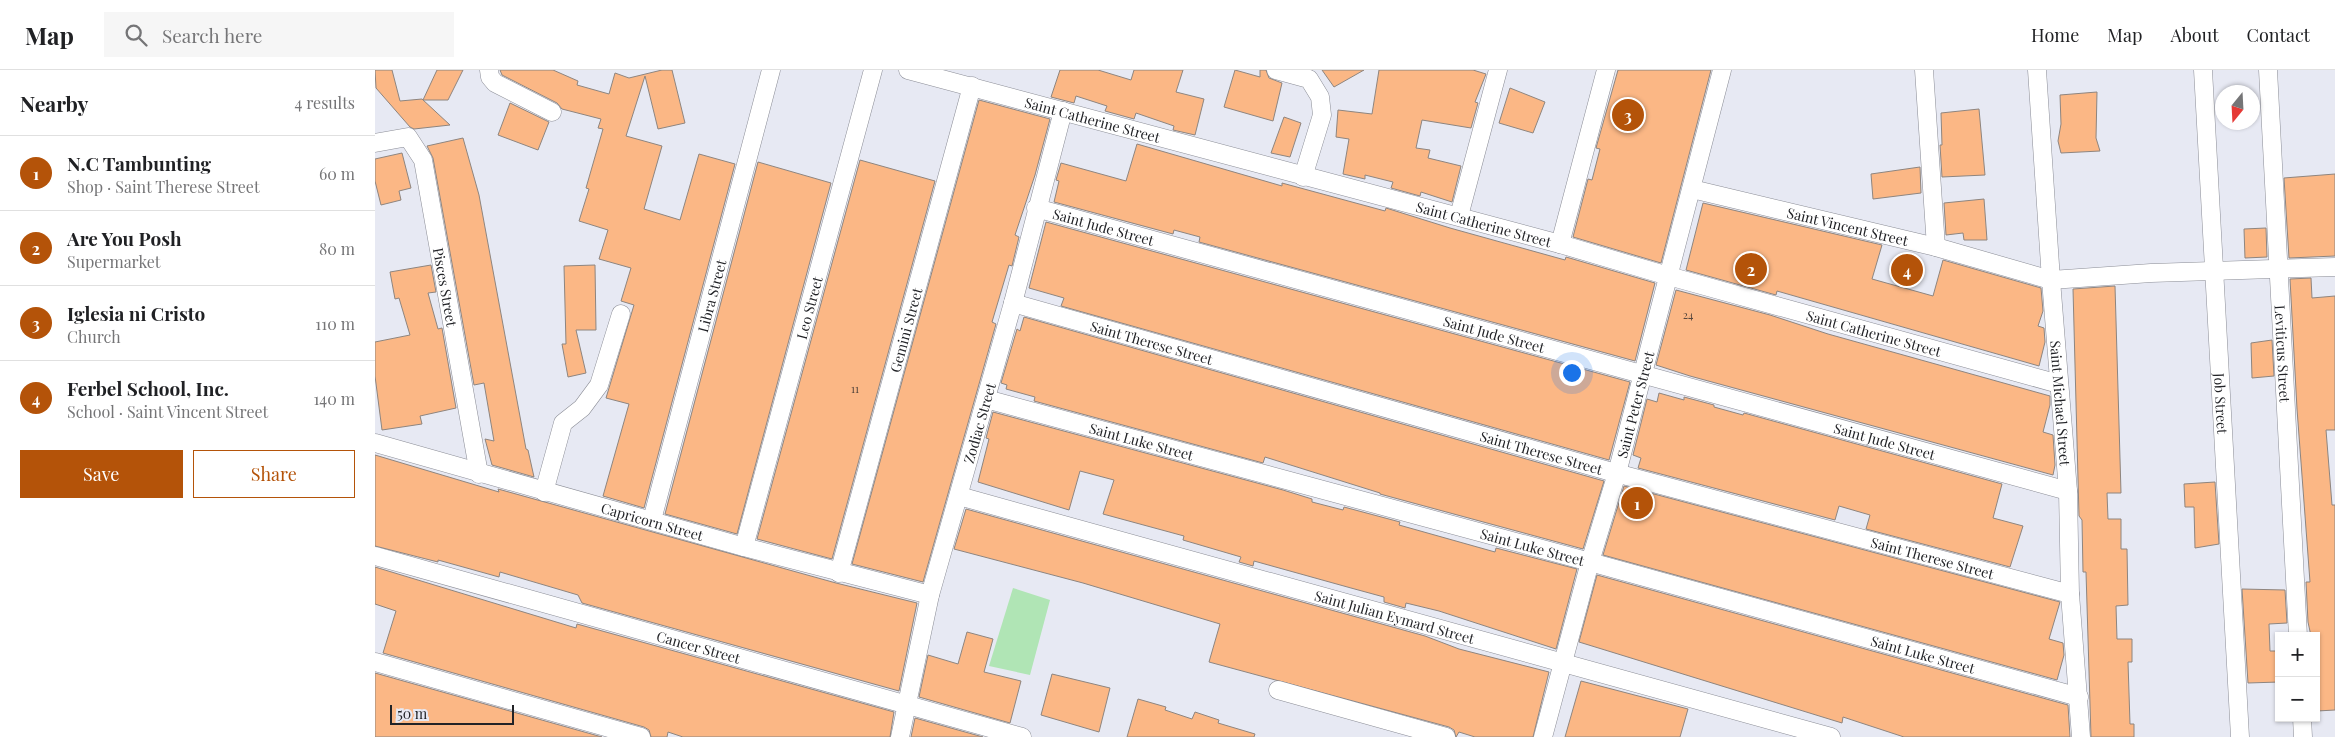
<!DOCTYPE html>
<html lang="en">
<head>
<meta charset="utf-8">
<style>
	:root { --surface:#fff; --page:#f6f6f6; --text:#202124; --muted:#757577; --line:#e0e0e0; --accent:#b45309 }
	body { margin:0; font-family:"Playfair Display",serif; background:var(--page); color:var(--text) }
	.controls { position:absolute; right:15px; bottom:15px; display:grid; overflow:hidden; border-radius:0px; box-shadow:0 1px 4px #0004 }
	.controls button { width:45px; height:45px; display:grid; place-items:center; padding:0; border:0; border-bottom:1px solid var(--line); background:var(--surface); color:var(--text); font:25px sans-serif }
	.compass { position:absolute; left:1840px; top:15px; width:45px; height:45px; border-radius:50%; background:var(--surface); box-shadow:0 1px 4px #0004; rotate:198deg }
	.scale { position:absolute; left:15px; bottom:12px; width:124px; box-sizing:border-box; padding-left:5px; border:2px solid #222327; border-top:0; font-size:14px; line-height:18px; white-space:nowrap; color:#222327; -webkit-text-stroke:4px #e7e9f3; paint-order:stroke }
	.you { position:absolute; left:1196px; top:302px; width:18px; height:18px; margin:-12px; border:4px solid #fff; border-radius:50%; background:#1a73e8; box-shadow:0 0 0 8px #1a73e833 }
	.badge { display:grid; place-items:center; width:32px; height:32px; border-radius:50%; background:var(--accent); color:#fff; font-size:16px; font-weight:700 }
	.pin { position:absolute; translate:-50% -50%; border:2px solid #fff; box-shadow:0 1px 5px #0006 }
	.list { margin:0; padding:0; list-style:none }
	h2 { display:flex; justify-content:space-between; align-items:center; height:65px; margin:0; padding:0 20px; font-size:21px }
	h2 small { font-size:16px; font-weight:400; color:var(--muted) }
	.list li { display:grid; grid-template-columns:32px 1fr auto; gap:15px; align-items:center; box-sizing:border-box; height:75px; padding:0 20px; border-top:1px solid var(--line) }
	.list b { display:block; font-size:19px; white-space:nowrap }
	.list p { margin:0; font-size:16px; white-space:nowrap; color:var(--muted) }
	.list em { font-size:16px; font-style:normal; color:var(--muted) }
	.actions { display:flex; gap:10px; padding:15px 20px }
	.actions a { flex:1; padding:11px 0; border:1px solid var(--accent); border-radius:0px; text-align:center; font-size:18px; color:var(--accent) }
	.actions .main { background:var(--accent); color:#fff }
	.icon { flex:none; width:28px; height:28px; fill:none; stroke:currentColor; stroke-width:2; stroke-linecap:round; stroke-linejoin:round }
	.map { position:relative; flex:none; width:1960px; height:667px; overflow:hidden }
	header { display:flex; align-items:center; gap:30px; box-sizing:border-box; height:70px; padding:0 25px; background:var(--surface); border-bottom:1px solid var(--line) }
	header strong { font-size:24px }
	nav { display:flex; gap:28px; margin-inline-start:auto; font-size:18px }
	.search { width:350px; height:45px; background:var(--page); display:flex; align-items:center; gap:12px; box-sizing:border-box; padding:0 18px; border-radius:0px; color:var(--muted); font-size:19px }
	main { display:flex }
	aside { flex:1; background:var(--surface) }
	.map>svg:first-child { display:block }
	.green { fill:#b0e5b5 }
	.building { fill:#fbb785; stroke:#8e857f }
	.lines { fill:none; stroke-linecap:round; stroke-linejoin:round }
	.minor-casing { stroke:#8b8d96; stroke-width:19 }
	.minor { stroke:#fff; stroke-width:18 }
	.labels { text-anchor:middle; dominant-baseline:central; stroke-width:5; stroke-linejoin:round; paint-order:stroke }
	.number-label { font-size:11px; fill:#58483e }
	.street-label { font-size:14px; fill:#222327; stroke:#e7e9f3 }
</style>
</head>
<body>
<header>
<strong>Map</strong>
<div class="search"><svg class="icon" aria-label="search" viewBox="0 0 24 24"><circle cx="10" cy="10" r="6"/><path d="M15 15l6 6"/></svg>Search here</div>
<nav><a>Home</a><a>Map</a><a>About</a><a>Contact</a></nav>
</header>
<main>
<aside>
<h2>Nearby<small>4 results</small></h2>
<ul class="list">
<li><span class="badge">1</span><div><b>N.C Tambunting</b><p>Shop · Saint Therese Street</p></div><em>60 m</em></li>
<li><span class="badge">2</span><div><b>Are You Posh</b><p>Supermarket</p></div><em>80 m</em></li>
<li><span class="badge">3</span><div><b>Iglesia ni Cristo</b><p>Church</p></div><em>110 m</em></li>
<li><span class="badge">4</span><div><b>Ferbel School, Inc.</b><p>School · Saint Vincent Street</p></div><em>140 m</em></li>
</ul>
<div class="actions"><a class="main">Save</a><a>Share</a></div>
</aside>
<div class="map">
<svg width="1960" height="667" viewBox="0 0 1960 667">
	<rect width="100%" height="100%" fill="#e7e9f3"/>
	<polygon class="green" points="638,518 675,530 655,605 614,596"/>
	<g class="building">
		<polygon points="0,0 17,0 25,31 47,29 75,55 39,59 35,57 1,18"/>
		<polygon points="62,0 88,0 73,30 48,30"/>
		<polygon points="125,0 178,0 203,11 202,15 234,24 240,3 254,8 287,0 297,0 310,53 283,59 270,6 251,66 287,76 269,139 305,150 324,84 360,94 269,438 228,426 254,334 231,328 259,235 246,231 256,198 224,189 233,160 204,151 214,119 211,118 228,59 223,58 226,49 187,39 182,33 127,5"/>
		<polygon points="685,0 723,0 756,10 759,0 808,0 801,22 829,29 820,65 798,60 799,56 761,43 759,49 730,41 732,36 701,26 699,33 676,27"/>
		<polygon points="860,0 885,7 885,0 891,0 894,8 907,13 898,51 849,37"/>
		<polygon points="947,0 989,0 959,17"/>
		<polygon points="1004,0 1098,0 1111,4 1100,32 1103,33 1096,58 1047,50 1041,78 1055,80 1053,88 1086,96 1077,132 1046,122 1045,126 1016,118 1018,112 990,105 990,109 968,104 974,69 961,67 963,40 997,44"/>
		<polygon points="1243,0 1336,0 1286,193 1198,167 1213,109 1217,110 1225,79 1221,78"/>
		<polygon points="1135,18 1170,32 1158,63 1124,53"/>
		<polygon points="1722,22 1721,68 1725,81 1686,83 1683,71 1686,54 1685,25"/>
		<polygon points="604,30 675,49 660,105 640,165 644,167 637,196 634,195 617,252 621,254 548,512 477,494"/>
		<polygon points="135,33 174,52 163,80 123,65"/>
		<polygon points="1604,39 1610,105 1567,107 1565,75 1567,75 1566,43"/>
		<polygon points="909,47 926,53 915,87 896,83"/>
		<polygon points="88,68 104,125 151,379 153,380 159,407 117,395 110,369 119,371 109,313 99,315 58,88 52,76"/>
		<polygon points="762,74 907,116 907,113 1010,141 1011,138 1075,158 1190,190 1191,187 1280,213 1260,291 824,172 825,167 799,160 798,164 679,132 684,111 681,110 686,93 751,111"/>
		<polygon points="27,83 36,118 24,121 26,130 6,135 0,111 0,89"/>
		<polygon points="485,90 560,111 457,489 382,469"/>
		<polygon points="383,92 456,113 362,464 290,444"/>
		<polygon points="1545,97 1546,123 1498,129 1496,104"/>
		<polygon points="1960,104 1960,186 1914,188 1909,108"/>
		<polygon points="1609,129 1612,170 1589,170 1588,163 1571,165 1569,133"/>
		<polygon points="1328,133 1507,175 1497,209 1558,226 1568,190 1666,218 1668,241 1663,256 1669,258 1670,272 1664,296 1402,221 1401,225 1311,200"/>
		<polygon points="671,152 1255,312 1234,390 686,236 689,228 654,218"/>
		<polygon points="1891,158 1892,187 1870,188 1869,159"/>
		<polygon points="56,195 61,222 53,223 63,259 67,258 81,338 45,346 47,354 7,360 0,306 0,272 35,265 24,228 20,229 15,202"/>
		<polygon points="220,195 221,260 201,260 211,303 193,307 187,274 191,274 189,196"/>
		<polygon points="1936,208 1937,228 1960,226 1960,360 1951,360 1957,435 1960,435 1960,640 1942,641 1941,566 1936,566 1933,552 1931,512 1935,512 1922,339 1915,209"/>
		<polygon points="1740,216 1746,423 1732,423 1733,449 1746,449 1746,479 1752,479 1753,535 1741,536 1742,569 1757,569 1757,592 1753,592 1755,654 1759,654 1759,667 1716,667 1711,502 1708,502 1707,450 1704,446 1698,219"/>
		<polygon points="1301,220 1395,245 1453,264 1675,326 1675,335 1668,362 1678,365 1680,395 1678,405 1315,306 1281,295"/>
		<polygon points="649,247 1229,411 1208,479 1005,424 1005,423 890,387 888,393 659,331 660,327 631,319 632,315 626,313 642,259 645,261"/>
		<polygon points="1897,270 1899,306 1877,308 1876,273"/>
		<polygon points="1284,323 1309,330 1309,327 1339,335 1339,337 1368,345 1369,343 1627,414 1618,448 1648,456 1635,497 1491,459 1495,445 1464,436 1460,450 1263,398 1266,388 1258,385 1272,329 1282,332"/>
		<polygon points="618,342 908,420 937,429 937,432 968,440 969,437 1025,452 1024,455 1120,482 1121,478 1202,499 1181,579 1064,541 1031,533 1030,538 1009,532 1009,527 976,518 879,491 878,496 864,492 866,487 808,470 809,466 728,444 739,410 705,401 694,440 603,412 614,369 611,368"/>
		<polygon points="0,385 124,422 123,419 461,513 542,533 524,621 207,533 203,525 125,502 124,507 63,490 63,492 0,476"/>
		<polygon points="1840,412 1844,474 1820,478 1819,437 1810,437 1809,414"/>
		<polygon points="1249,416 1685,532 1674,569 1688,573 1689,585 1682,610 1228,485"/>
		<polygon points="591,439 1050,566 1084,579 1174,602 1158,667 1100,667 1084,662 1081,667 1079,660 1074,657 834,592 845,554 708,513 579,479"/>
		<polygon points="0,497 201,558 202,554 519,642 515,667 308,667 293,662 292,667 276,667 274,660 269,657 8,583 21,541 0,534"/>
		<polygon points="1222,505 1693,635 1695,667 1529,667 1468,647 1467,653 1204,572"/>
		<polygon points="1867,519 1910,520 1912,553 1894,554 1895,581 1904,581 1904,612 1873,613"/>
		<polygon points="592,562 618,569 609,602 646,611 635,653 544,627 553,585 583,594"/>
		<polygon points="0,603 227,667 0,667"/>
		<polygon points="677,604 735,618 724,662 666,645"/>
		<polygon points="1206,611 1313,639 1305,667 1190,667"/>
		<polygon points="763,629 791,637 790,640 817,649 820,642 844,650 843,653 880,664 879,667 752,667"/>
		<polygon points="540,648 608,667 536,667"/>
	</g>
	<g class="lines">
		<g class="minor-casing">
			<g id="minor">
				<polyline points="114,0 115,7 120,13 177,42"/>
				<path id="s1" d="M533,0L1185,174L1290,205L1684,314"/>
				<polyline points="901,0 934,9 945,27 947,45 928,107"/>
				<polyline points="1549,0 1561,177"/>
				<path id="s2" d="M1662,0L1676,210L1693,421L1695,524L1706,667"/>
				<path id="s3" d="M1828,0L1865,667"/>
				<path id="s4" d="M1893,0L1923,566"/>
				<path id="s5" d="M0,73L33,67L48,90L104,404"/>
				<path id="s6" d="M1317,119L1561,177L1676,210L1776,203L1960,197"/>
				<path id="s7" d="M661,138L1693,421"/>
				<polyline points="1084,146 1123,0"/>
				<polyline points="1185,174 1231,0"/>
				<path id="s8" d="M638,233L1237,402L1695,524"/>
				<path id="s9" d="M611,329L1215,492L1704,627"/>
				<path id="s10" d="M0,373L369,477L555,525"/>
				<polyline points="169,422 188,353 207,338 224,315 246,244"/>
				<path id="s11" d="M584,426L1456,667"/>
				<path id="s12" d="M277,450L396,0"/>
				<path id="s13" d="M369,477L498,0"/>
				<path id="s14" d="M0,486L647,667"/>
				<path id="s15" d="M464,503L597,16"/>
				<polyline points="0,592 266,667"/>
				<polyline points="903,620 1071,667"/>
				<polyline points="1927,648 1928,667"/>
				<path id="s16" d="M525,667L555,525L638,233L688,41"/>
				<path id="s17" d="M1168,667L1215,492L1242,403L1347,0"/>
			</g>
		</g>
		<use href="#minor" class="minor"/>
	</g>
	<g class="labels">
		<g class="number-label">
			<text x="1313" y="244">24</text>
			<text x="480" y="318">11</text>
		</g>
		<g class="street-label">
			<text stroke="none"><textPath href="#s1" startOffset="191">Saint Catherine Street</textPath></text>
			<text stroke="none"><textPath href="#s1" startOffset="596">Saint Catherine Street</textPath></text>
			<text stroke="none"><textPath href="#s6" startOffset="160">Saint Vincent Street</textPath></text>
			<text stroke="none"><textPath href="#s7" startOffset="70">Saint Jude Street</textPath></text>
			<text stroke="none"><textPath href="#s5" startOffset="190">Pisces Street</textPath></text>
			<text stroke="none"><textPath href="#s12" startOffset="232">Libra Street</textPath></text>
			<text stroke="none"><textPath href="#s13" startOffset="248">Leo Street</textPath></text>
			<text stroke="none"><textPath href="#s15" startOffset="252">Gemini Street</textPath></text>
			<text stroke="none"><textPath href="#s1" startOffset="1001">Saint Catherine Street</textPath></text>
			<text stroke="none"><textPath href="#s7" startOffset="475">Saint Jude Street</textPath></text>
			<text stroke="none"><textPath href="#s8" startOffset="144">Saint Therese Street</textPath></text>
			<text stroke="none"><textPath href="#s4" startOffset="284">Leviticus Street</textPath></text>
			<text stroke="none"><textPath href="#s2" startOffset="334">Saint Michael Street</textPath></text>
			<text stroke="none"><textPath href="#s17" startOffset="345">Saint Peter Street</textPath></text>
			<text stroke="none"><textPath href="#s3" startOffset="334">Job Street</textPath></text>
			<text stroke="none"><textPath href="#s16" startOffset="324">Zodiac Street</textPath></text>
			<text stroke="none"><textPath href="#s9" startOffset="161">Saint Luke Street</textPath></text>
			<text stroke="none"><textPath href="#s7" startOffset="880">Saint Jude Street</textPath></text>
			<text stroke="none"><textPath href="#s8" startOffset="549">Saint Therese Street</textPath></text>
			<text stroke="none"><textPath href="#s10" startOffset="288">Capricorn Street</textPath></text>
			<text stroke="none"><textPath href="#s9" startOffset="566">Saint Luke Street</textPath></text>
			<text stroke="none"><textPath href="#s8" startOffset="954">Saint Therese Street</textPath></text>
			<text stroke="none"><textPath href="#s11" startOffset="452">Saint Julian Eymard Street</textPath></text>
			<text stroke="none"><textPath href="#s14" startOffset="336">Cancer Street</textPath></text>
			<text stroke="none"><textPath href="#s9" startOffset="971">Saint Luke Street</textPath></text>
		</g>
	</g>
</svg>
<div class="controls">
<button>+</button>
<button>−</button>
</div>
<svg class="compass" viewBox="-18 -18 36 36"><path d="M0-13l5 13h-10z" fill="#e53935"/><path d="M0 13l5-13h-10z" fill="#757577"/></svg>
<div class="scale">50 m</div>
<div class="you"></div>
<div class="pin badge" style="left:1262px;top:433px">1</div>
<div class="pin badge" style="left:1376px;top:199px">2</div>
<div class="pin badge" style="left:1253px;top:45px">3</div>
<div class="pin badge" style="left:1532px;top:200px">4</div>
</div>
</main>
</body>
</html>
